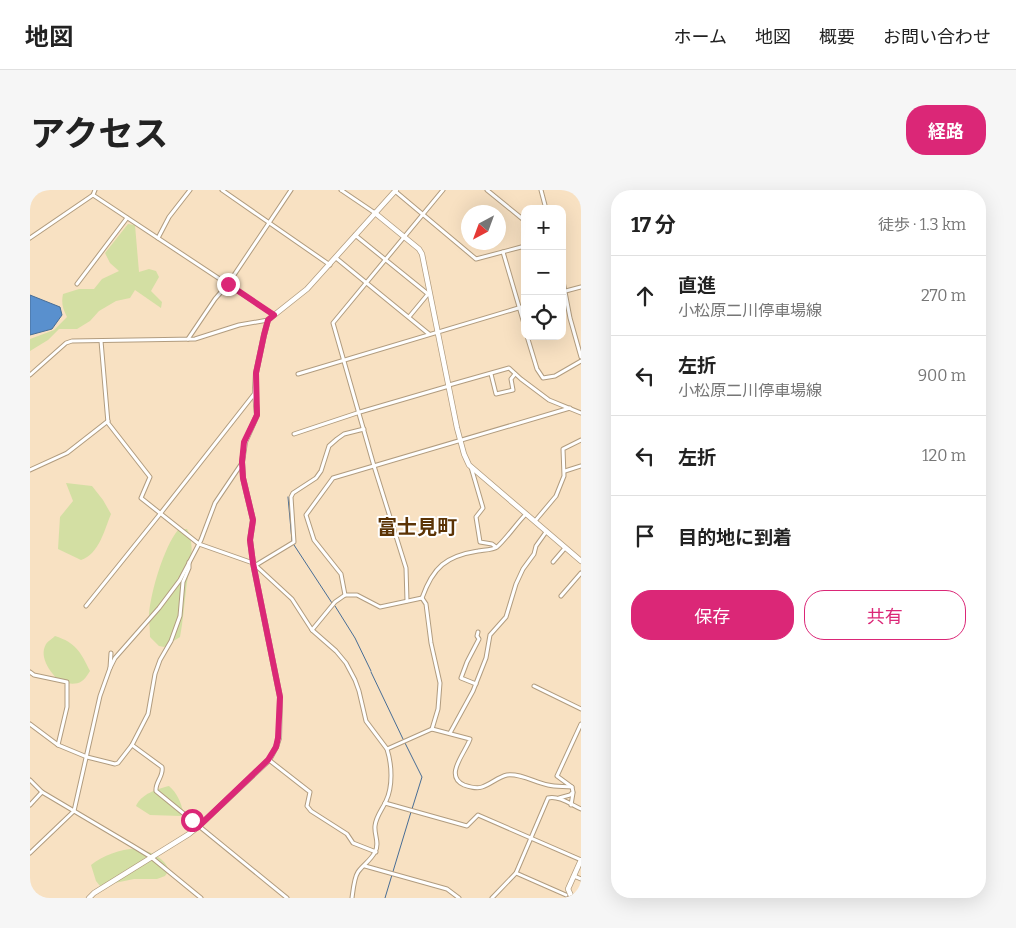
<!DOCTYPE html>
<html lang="ja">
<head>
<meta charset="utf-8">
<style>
	:root { --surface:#fff; --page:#f6f6f6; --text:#222; --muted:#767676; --line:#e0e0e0; --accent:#db2777 }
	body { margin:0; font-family:Bitter,"Noto Sans JP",serif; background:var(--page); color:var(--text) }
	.controls { position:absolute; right:15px; top:15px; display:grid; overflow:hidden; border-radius:10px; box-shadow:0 5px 20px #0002 }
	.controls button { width:45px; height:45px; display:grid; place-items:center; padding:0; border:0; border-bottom:1px solid var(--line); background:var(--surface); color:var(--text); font:25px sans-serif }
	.compass { position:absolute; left:431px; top:15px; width:45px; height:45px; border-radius:50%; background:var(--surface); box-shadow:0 5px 20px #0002; rotate:221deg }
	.stop { position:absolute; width:15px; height:15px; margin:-11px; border:4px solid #db2777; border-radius:50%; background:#fff }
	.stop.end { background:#db2777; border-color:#fff; box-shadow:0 1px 5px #0008 }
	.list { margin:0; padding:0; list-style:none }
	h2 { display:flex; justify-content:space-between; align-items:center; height:65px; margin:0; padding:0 20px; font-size:21px }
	h2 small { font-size:16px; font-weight:400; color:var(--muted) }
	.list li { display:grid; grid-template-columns:32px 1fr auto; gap:15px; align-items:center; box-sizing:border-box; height:80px; padding:0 20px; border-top:1px solid var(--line) }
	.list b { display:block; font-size:19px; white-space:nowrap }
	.list p { margin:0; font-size:16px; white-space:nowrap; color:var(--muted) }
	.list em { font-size:16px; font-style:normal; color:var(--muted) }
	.actions { display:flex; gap:10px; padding:15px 20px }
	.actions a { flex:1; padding:11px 0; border:1px solid var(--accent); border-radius:20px; text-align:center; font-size:18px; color:var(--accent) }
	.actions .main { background:var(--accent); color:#fff }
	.icon { flex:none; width:28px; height:28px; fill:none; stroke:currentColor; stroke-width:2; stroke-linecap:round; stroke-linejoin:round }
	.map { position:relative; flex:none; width:551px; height:708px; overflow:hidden; border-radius:20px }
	header { display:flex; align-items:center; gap:30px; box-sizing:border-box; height:70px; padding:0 25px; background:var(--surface); border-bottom:1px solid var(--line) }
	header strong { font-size:24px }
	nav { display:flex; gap:28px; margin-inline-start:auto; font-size:18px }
	.intro { display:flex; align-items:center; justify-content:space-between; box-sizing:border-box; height:120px; padding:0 30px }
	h1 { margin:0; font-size:35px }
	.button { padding:12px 22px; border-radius:20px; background:var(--accent); color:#fff; font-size:18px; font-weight:700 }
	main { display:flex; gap:30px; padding:0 30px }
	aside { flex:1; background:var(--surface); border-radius:20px; box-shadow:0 5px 20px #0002 }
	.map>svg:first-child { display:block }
	.green { fill:#d3dfa3 }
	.water { fill:#5990ce; stroke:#486d95 }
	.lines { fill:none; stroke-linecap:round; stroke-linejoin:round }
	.stream { stroke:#486d95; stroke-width:1 }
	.street-casing { stroke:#b19c7f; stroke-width:5 }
	.secondary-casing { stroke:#b19c7f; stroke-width:6 }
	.street { stroke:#fff; stroke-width:3 }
	.secondary { stroke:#fff; stroke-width:4.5 }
	.route { stroke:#db2777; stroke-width:6 }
	.labels { text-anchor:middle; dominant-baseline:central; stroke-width:4; stroke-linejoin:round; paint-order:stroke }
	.quarter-label { font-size:20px; font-weight:bold; fill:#5b3305; stroke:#fff }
</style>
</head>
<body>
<header>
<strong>地図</strong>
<nav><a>ホーム</a><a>地図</a><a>概要</a><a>お問い合わせ</a></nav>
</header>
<div class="intro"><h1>アクセス</h1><a class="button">経路</a></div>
<main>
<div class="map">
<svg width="551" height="708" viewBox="0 0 551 708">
	<rect width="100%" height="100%" fill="#f8e1c2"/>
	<g class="green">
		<path d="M98,34L105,35L109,82L119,79L126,81L129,87L121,101L132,112L131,118L105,100L100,108L86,111L69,121L60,131L47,139H29L18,150L0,161V149L24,140L37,127C33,119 31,114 33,104L49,99H64L72,89L89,81L80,73L75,63Z"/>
		<path d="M36,293L62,296L73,310L81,324C74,341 69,364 51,370L28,359L30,327L43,311Z"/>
		<path d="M157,339C167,359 158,380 156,400C154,416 153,431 150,447L134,457L129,456L120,447C120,440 119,431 119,424C121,401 134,357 148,340Z"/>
		<path d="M25,446C46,453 50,461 60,481C51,496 47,494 31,493C22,484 8,468 16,454C18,451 23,448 25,446Z"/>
		<path d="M139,596C147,603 151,612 153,622L151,626L120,625L106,616C111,604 127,599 139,596Z"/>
		<path d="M106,658C120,662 133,666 139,680L135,686L127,689H104L70,696L66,691L61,675C73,665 90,660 106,658Z"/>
	</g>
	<polygon class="water" points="0,105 30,117 32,125 22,139 0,145"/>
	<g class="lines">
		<g class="stream">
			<polyline points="547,0 551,14"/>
			<polyline points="258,307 262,351"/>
			<polyline points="264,355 302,413"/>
			<polyline points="305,416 325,448 341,481"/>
			<polyline points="341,482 373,549"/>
			<polyline points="375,553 392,587 382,619"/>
			<polyline points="355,708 381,622"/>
		</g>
		<g class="street-casing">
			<g id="street">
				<polyline points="192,0 300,75"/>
				<polyline points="311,0 345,23"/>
				<polyline points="457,0 495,31"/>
				<polyline points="511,0 516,19"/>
				<polyline points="365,1 446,69 495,56"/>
				<polyline points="63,5 244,125"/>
				<polyline points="325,45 398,104"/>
				<polyline points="0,48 63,5 65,0"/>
				<polyline points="128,48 139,27 160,0"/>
				<polyline points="473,62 495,137"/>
				<polyline points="306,68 399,144"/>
				<polyline points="532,86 540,128 551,167"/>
				<polyline points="47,94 97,28"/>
				<polyline points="532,102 551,97"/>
				<polyline points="379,127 398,104"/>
				<polyline points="497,146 507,179 513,188 525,186 551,171"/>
				<polyline points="158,149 185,109 198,94 261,0"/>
				<path d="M71,151L78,233L120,287L111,308L169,354L223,373L262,409L282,440L306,461L316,473L325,490L329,501L336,531L357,559C362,575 363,596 356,611C352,620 346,626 345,636C344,645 350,653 345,662C341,670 332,676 328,682C324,688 323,701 322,708"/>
				<polyline points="268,184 495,116"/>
				<polyline points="461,184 466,204 483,200 481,189 485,184"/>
				<polyline points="0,185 36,153 42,151 165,149 209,135 238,130"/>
				<polyline points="419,195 479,178 491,189 519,210 551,223"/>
				<polyline points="264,244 330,222 419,196"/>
				<polyline points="441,277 453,318 446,327 450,352 462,354 466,357"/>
				<polyline points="0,280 37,263 78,231"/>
				<polyline points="535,281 551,276"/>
				<polyline points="505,331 526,306 534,286 533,259 551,250"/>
				<polyline points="523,372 535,358"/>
				<polyline points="226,375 264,352 261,307 263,303 286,288 291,281 299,256 307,249 314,244 334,239"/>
				<polyline points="315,405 311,384 284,350 276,325 303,288 540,218"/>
				<polyline points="531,406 551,383"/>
				<path d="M392,408C403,377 416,366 448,361C453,360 463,360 467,357C477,348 486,334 496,324"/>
				<polyline points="392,408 396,414 401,453 410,493 408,519 402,539"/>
				<polyline points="377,411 376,378 344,276 303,133 413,0"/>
				<polyline points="56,416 130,324 225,203"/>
				<polyline points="282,440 305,412 315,405 327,405 350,417 392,408"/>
				<polyline points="80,478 85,468 129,418 150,390 171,350 185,313 212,273"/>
				<polyline points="0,482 4,485 37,492 37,517 28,555"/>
				<polyline points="446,494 431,488 437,472 449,449 447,446 448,442"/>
				<polyline points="504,496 551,519"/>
				<polyline points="0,534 28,555 57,567 85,574 88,573 102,555 118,524 125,484 130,470 141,451 150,426 153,392 159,378 159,372"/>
				<polyline points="420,543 443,501 456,468 460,445 476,427 486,394 493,379 504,364 506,356 516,342"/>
				<path d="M102,555L132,577C134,586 125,592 126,601L257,708"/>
				<path d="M357,559L402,539L440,549C436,562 413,586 434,595C440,597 446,599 452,597C461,594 468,587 477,585C490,583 506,593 518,595C526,597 534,596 542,597"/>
				<polyline points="239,570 280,602 277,616 281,621 317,644 323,653 346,662"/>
				<polyline points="0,590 12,602 103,656 121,667 171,708"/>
				<polyline points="529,608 540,605 543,602 542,597 527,586 551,534"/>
				<polyline points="355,613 437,636 448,625 551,670"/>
				<polyline points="0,615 12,602"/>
				<polyline points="541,615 543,603"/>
				<polyline points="0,663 44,621 70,506 80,478 81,463"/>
				<polyline points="335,676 417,699 429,708"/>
				<polyline points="486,683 536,705"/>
				<polyline points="544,686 551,689"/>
				<path d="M462,708L486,683L518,608C528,605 542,615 551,619"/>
			</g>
		</g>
		<g class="secondary-casing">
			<g id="secondary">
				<polyline points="345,23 389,59 392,64 427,238 434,264 439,275 551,371"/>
				<polyline points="59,708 64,703 159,644 169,636 239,570 246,557 249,548 250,507 223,373 220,350 223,330 213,288 212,272 215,252 227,225 225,202 226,183 234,145 238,130 277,99 366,0"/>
				<polyline points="542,708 538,699 551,670"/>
			</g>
		</g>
		<use href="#street" class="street"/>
		<use href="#secondary" class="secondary"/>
	</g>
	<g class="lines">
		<polyline class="route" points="162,630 169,636 238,570 246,557 248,548 250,507 223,373 220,350 223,330 213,288 212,272 214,252 227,225 226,183 234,145 238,130 244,125 198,94"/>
	</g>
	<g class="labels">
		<g class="quarter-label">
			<text x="387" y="337">富士見町</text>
		</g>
	</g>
</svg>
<div class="controls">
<button>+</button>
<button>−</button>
<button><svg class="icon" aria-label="locate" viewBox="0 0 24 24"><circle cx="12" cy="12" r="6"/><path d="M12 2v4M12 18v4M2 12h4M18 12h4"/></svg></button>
</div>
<svg class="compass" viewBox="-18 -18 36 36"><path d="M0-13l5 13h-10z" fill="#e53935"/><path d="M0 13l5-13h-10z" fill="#767676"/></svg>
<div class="stop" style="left:162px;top:630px"></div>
<div class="stop end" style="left:198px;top:94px"></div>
</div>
<aside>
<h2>17 分<small>徒歩 · 1.3 km</small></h2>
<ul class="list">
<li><svg class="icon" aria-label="ahead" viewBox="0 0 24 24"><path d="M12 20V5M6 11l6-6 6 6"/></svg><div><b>直進</b><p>小松原二川停車場線</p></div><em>270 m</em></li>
<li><svg class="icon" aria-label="left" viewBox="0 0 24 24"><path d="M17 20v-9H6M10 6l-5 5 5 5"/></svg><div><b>左折</b><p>小松原二川停車場線</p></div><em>900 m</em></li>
<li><svg class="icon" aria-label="left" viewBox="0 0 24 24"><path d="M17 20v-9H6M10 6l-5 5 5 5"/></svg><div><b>左折</b></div><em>120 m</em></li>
<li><svg class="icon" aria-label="arrive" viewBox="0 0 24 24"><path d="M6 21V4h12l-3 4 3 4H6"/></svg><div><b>目的地に到着</b></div></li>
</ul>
<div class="actions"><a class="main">保存</a><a>共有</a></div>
</aside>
</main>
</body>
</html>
